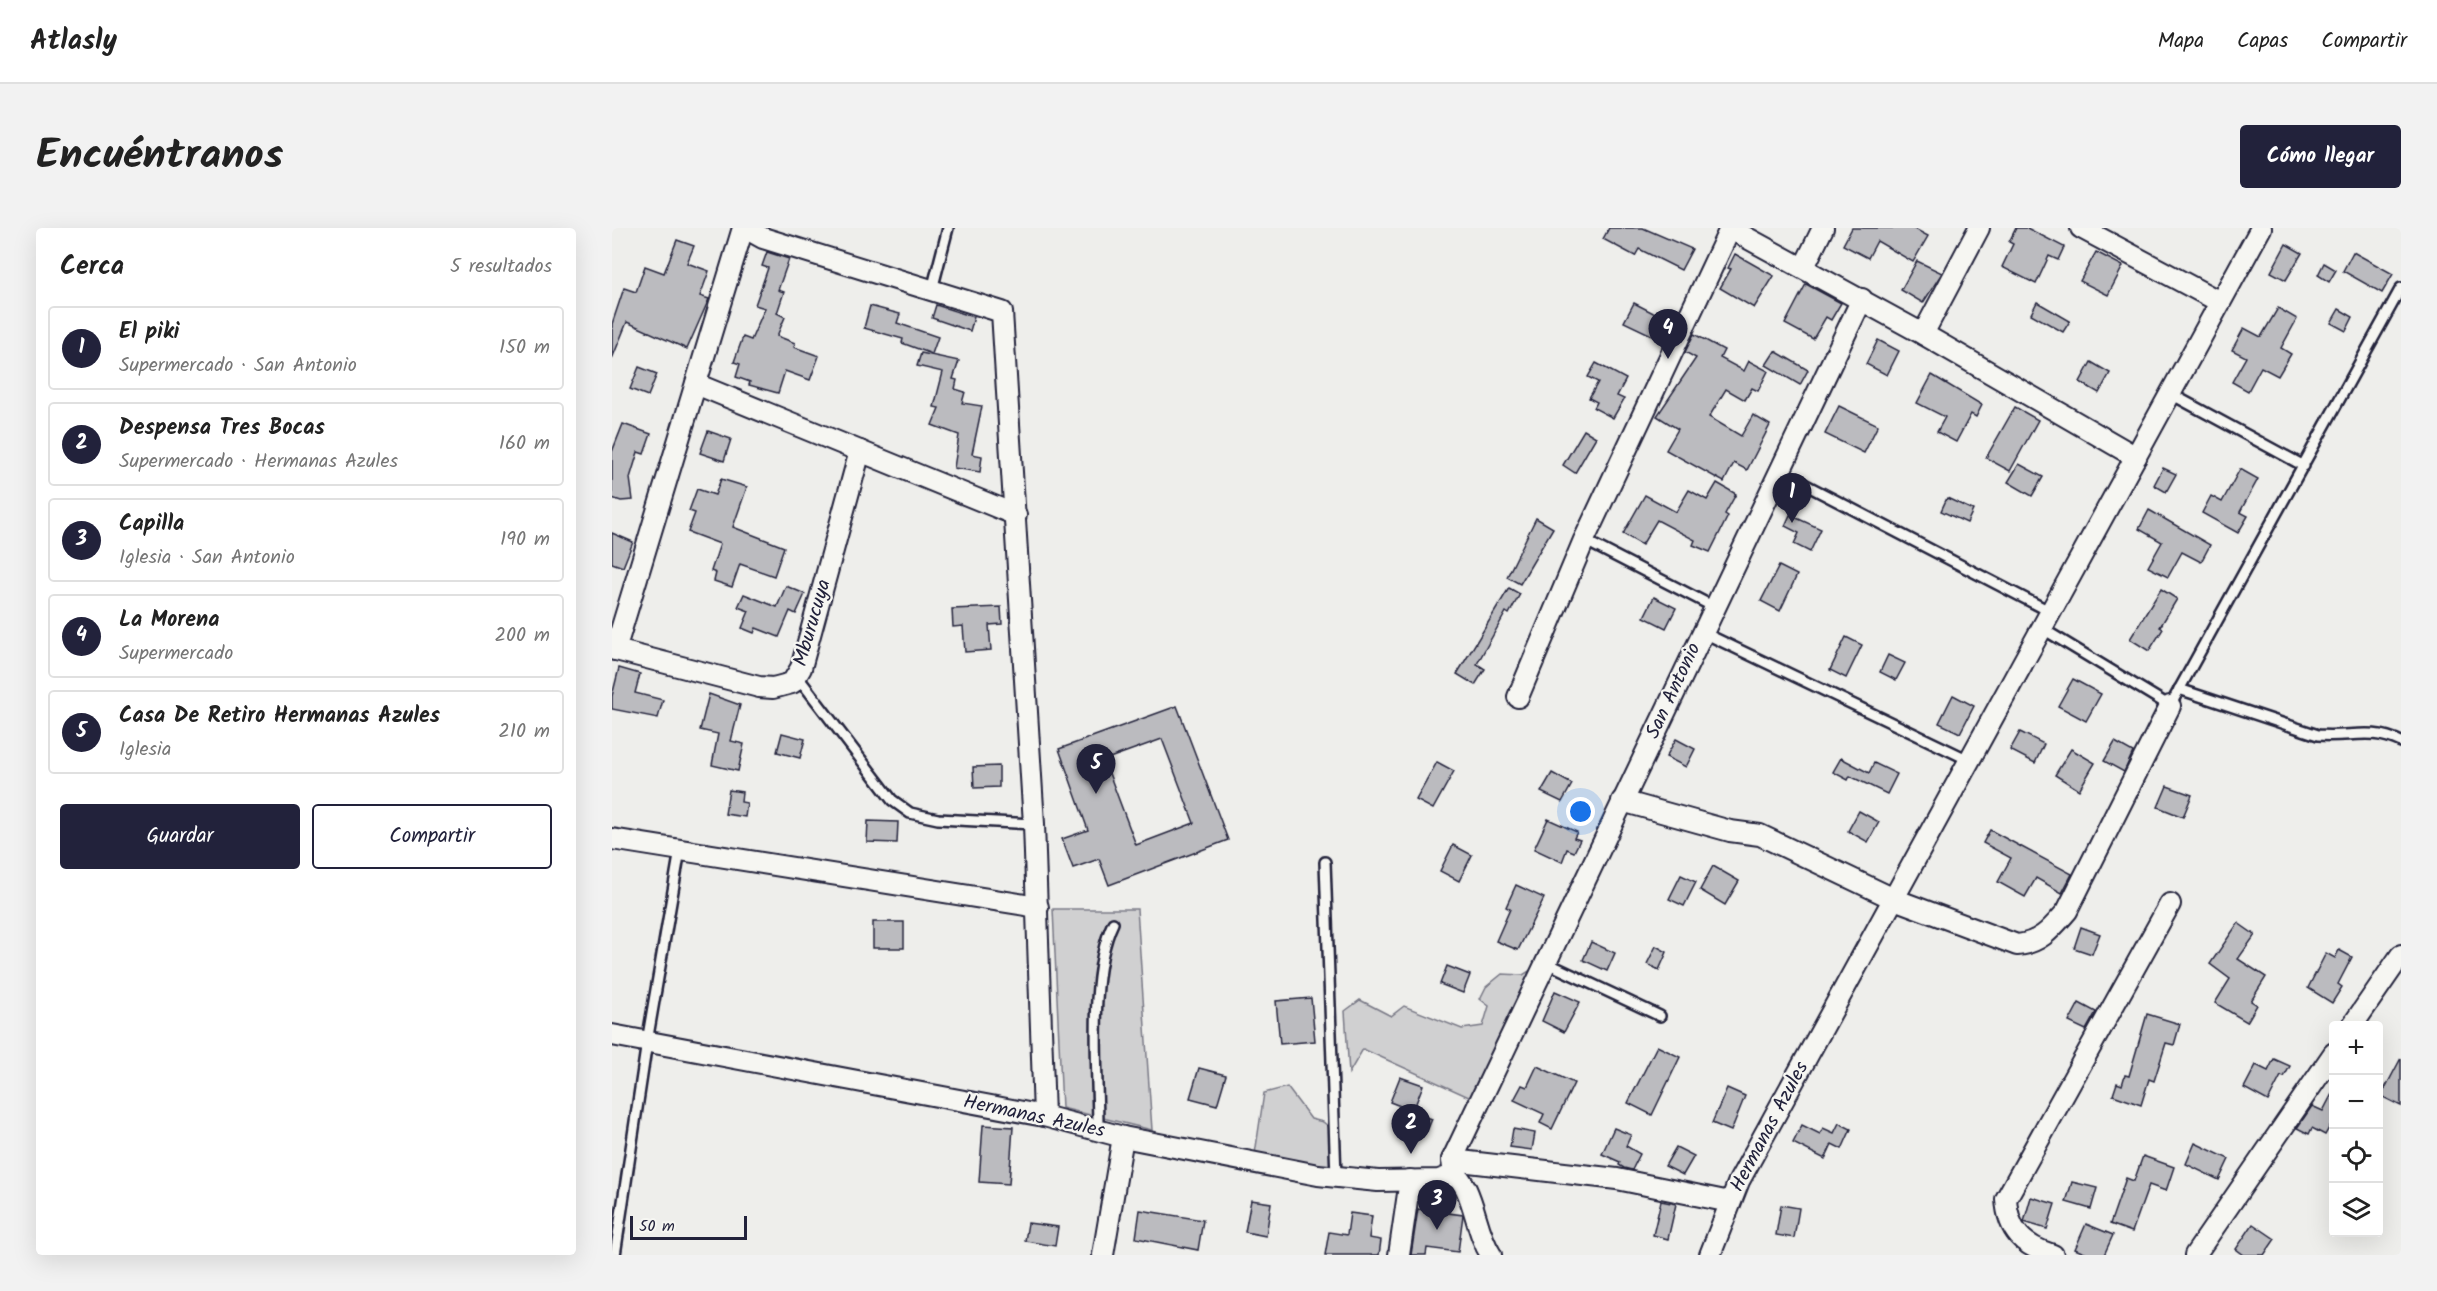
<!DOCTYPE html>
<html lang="es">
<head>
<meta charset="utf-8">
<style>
	:root { --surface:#fff; --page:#f2f2f2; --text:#222; --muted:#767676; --line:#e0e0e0; --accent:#22223b }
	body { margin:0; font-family:Kalam,sans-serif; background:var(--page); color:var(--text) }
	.controls { position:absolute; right:18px; bottom:18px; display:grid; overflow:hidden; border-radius:6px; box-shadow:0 6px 24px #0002 }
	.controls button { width:54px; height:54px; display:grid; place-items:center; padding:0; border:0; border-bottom:2px solid var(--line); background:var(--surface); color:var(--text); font:30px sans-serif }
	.scale { position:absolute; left:18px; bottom:15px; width:117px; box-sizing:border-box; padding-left:6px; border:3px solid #22223b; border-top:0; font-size:16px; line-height:21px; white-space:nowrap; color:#22223b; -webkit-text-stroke:4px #f6f6f2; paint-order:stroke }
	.you { position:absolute; left:969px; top:584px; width:21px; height:21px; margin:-15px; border:4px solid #fff; border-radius:50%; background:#1a73e8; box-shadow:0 0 0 9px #1a73e833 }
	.badge { display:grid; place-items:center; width:39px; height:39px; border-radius:50%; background:var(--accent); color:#fff; font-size:20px; font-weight:700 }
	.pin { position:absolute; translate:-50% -50px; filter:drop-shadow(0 2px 3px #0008) }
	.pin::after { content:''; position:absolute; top:32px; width:21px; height:18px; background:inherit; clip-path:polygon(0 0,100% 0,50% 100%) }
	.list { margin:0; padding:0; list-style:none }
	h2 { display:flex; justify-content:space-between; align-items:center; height:78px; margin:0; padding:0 24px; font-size:26px }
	h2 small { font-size:20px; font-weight:400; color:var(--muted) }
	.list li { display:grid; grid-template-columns:39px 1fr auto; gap:18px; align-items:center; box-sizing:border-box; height:84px; margin:0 12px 12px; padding:0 12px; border:2px solid var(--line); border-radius:6px }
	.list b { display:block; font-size:22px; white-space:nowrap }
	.list p { margin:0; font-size:20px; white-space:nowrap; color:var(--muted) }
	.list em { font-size:20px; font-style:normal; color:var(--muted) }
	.actions { display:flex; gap:12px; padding:18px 24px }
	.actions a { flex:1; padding:14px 0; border:2px solid var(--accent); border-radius:6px; text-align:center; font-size:21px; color:var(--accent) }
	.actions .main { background:var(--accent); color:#fff }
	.icon { flex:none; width:33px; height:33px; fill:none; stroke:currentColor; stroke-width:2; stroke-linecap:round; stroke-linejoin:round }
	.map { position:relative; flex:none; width:1789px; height:1027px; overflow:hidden; border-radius:6px }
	header { display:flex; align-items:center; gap:36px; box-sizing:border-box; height:84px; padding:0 30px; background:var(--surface); border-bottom:2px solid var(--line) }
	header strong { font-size:28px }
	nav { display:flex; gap:33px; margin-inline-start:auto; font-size:21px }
	.intro { display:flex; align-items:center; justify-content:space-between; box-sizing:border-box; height:144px; padding:0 36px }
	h1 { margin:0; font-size:42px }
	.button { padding:15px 27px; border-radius:6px; background:var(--accent); color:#fff; font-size:21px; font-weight:700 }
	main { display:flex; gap:36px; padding:0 36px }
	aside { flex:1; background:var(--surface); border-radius:6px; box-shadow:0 6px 24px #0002 }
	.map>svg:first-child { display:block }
	.green { fill:#d0d0d1; stroke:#797986; stroke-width:1.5 }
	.building { fill:#bbbbbf; stroke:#22223b; stroke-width:1.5; fill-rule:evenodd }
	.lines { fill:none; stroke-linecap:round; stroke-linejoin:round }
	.lane-casing { stroke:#22223b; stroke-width:14 }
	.street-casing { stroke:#22223b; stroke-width:24 }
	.lane { stroke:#f6f6f2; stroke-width:9 }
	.street { stroke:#f6f6f2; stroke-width:20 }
	.labels { text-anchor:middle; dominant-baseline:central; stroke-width:4.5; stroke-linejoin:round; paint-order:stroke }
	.street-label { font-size:20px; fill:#22223b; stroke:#f6f6f2 }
</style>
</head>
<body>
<header>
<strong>Atlasly</strong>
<nav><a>Mapa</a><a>Capas</a><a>Compartir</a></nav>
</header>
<div class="intro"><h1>Encuéntranos</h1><a class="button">Cómo llegar</a></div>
<main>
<aside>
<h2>Cerca<small>5 resultados</small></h2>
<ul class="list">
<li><span class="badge">1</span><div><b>El piki</b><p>Supermercado · San Antonio</p></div><em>150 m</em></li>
<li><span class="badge">2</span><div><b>Despensa Tres Bocas</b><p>Supermercado · Hermanas Azules</p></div><em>160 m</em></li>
<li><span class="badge">3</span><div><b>Capilla</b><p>Iglesia · San Antonio</p></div><em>190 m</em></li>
<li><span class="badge">4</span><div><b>La Morena</b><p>Supermercado</p></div><em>200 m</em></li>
<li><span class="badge">5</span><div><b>Casa De Retiro Hermanas Azules</b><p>Iglesia</p></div><em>210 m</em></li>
</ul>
<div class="actions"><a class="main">Guardar</a><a>Compartir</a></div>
</aside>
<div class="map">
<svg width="1789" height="1027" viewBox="0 0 1789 1027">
	<rect width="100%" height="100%" fill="#eeeeeb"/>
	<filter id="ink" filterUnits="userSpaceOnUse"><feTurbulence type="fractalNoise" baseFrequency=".0167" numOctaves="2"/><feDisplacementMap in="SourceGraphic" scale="12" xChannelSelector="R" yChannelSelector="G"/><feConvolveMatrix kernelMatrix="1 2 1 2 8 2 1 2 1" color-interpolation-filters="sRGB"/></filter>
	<g filter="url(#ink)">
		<g class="green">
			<polygon points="441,681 525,681 540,902 450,880"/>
			<polygon points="922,740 859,870 751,821 737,845 733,783 748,772 779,788 792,778 850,801 871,798 877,778 868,771 874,759 890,746 911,747"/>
			<polygon points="675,859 699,891 711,894 721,902 722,939 643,926 652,865"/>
		</g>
		<g class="building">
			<polygon points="997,0 1031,0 1080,21 1069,42 1027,21 1023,28 991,11"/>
			<polygon points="1240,0 1301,0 1316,8 1301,34 1265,13 1256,30 1231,17"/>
			<polygon points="1404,0 1415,0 1452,19 1446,32 1437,28 1424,56 1390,39 1401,16 1397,14"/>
			<polygon points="65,12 82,18 75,35 97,43 88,68 97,71 75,121 15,94 0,131 0,96 12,60 24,64 33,38 52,45"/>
			<polygon points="1674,16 1690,25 1674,52 1659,44"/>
			<polygon points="155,24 177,31 166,62 172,64 165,85 173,89 165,108 183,115 182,119 207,128 198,152 173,143 166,165 137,157 138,154 124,149 128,136 122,134 131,109 139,112 153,80 143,77 156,40 150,38"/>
			<polygon points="1484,24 1511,38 1496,67 1468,53"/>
			<polygon points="1741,24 1781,46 1770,65 1731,43"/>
			<polygon points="1123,26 1162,48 1142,80 1108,60 1119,41 1116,40"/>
			<polygon points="1305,33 1330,45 1311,75 1289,62"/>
			<polygon points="1712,35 1724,42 1717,54 1706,47"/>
			<polygon points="1194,56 1229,75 1219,92 1214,89 1201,111 1173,96"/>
			<polygon points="1425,74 1458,93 1451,104 1419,86"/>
			<polygon points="1022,75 1061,95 1052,113 1012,94"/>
			<polygon points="324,77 362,89 358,103 320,90"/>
			<polygon points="258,78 288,86 285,95 326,109 320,126 290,115 291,111 252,100"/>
			<polygon points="1666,80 1685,91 1669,120 1679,126 1666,148 1649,139 1636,163 1620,154 1634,129 1620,122 1632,100 1649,109"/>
			<polygon points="1727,81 1741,89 1734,103 1719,95"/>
			<polygon points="1082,106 1112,122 1108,130 1132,143 1137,133 1156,143 1146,163 1140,160 1133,172 1114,161 1097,189 1129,208 1141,187 1158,197 1135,242 1122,235 1112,254 1054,222 1066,201 1045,188 1084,130 1073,124"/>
			<polygon points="1266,112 1287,123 1275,147 1254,136"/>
			<polygon points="1163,123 1196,142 1188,157 1154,137"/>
			<polygon points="309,125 347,133 341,151 345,152 343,161 353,164 350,175 370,178 360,226 370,228 368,244 342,240 347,207 320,197 327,180 322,179 331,144 305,138"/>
			<polygon points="1479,134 1498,145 1487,165 1468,154"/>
			<polygon points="984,135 1014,151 1005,168 1012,171 1001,190 982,180 985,174 977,170 986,154 976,149"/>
			<polygon points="27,139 45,146 36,168 18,161"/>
			<polygon points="1320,147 1370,177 1364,189 1359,186 1344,214 1325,204 1333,189 1305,175"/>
			<polygon points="1227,178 1266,197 1252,225 1213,206"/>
			<polygon points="1403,179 1426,192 1398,243 1374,230"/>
			<polygon points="11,196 39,206 32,226 26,224 18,250 21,272 9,273 0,270 0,224"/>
			<polygon points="972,202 984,209 963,245 951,237"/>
			<polygon points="96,203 119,211 112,233 88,225"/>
			<polygon points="1407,236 1431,249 1420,268 1396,254"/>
			<polygon points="1551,240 1564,246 1554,264 1542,257"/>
			<polygon points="1628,241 1646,251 1628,284 1636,288 1626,305 1590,285 1599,268 1610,274"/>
			<polygon points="109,251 135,259 121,299 172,319 162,348 128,336 120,359 102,353 104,345 99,343 108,316 76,304 83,285 77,283 85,261 103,267"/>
			<polygon points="1105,255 1124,266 1113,286 1116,288 1098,324 1081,317 1083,312 1045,292 1030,317 1011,306 1033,267 1064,284 1077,262 1095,272"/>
			<polygon points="1335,270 1361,282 1355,295 1329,283"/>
			<polygon points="1537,282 1598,317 1589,334 1570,324 1556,349 1536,339 1550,314 1527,301"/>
			<polygon points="1178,287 1209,301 1198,324 1182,316 1187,305 1173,298"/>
			<polygon points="924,290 941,300 908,356 895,349"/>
			<polygon points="0,305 21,314 11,339 0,335"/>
			<polygon points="1167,338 1185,347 1168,383 1149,373"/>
			<polygon points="174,358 193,366 184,386 178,383 167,409 144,400 142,405 130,400 137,383 126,379 132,366 165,379"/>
			<polygon points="897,360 908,366 897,386 894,384 865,436 873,441 863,457 845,446"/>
			<polygon points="1549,361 1565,371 1548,399 1551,401 1537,423 1518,411"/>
			<polygon points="1042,369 1064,380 1054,400 1032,389"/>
			<polygon points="389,379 390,396 377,397 379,422 353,424 351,398 341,399 340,381"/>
			<polygon points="1234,409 1250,417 1234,450 1218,442"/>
			<polygon points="1276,427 1293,435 1284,452 1268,444"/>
			<polygon points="7,440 28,446 23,465 51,472 46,490 0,481 0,468"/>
			<polygon points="1461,451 1489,466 1474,493 1446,478"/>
			<polygon points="97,466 128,477 119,513 132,516 126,543 100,537 106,506 88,502"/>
			<polygon points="1341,467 1362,478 1348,505 1327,495"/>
			<path d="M565,478L616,612L497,657L487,631L461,640L450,611L476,602L447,521ZM550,511L582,595L524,617L492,532Z"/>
			<polygon points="1408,504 1432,516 1423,535 1398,522"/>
			<polygon points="170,505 193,511 188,530 165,524"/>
			<polygon points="1064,511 1083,521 1074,539 1054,529"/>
			<polygon points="1503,514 1521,524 1512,544 1492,533"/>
			<polygon points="1459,521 1483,535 1467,562 1443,547"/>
			<polygon points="1229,530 1257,545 1262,535 1285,546 1275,566 1238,548 1236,552 1221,544"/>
			<polygon points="825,534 842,543 821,581 804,572"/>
			<polygon points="387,538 387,559 362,560 361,539"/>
			<polygon points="940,545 960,556 950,574 929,564"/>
			<polygon points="1555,558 1580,567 1571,589 1546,579"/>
			<polygon points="117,562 130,564 129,574 135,575 133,589 113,586"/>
			<polygon points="1247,583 1267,594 1256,614 1236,603"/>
			<polygon points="936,591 965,604 962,610 968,612 962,624 955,621 950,634 922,621"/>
			<polygon points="256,593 286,594 285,615 255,614"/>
			<polygon points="1378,602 1460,646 1450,665 1424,650 1413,669 1386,654 1399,630 1371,615"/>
			<polygon points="841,617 860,627 847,653 828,643"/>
			<polygon points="1101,638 1127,653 1113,677 1088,662"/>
			<polygon points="1069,647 1084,654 1072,678 1057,671"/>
			<polygon points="904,657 932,670 906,722 884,713 898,681 894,679"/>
			<rect x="261" y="694" width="31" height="26"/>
			<polygon points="1626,695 1643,707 1626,731 1654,749 1639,773 1645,777 1635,794 1603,775 1618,751 1598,736"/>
			<polygon points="1469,699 1488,706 1480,726 1462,720"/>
			<polygon points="979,714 1003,725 995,743 971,732"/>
			<polygon points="1044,718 1055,724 1047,742 1035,736"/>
			<polygon points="1727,722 1740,729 1726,756 1730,759 1720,775 1696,760 1714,725 1723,730"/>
			<polygon points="835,738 858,747 851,765 828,756"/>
			<polygon points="943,763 968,774 952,804 930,793"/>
			<polygon points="699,770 703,813 668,816 664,773"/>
			<polygon points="1467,775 1484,784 1474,802 1457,794"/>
			<polygon points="1535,786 1568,796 1562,817 1554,815 1542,853 1537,851 1529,877 1501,867 1505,855 1510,857 1513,847 1517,848"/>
			<polygon points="1045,818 1068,829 1040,887 1016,875"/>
			<polygon points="1789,830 1789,878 1769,868"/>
			<polygon points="1662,831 1678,838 1672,849 1669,848 1656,873 1632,860 1644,837 1656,843"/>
			<polygon points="925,838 962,855 940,901 928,895 932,886 902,872 910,857 915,859"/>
			<polygon points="587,840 614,847 605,877 578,870"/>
			<polygon points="788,849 811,857 801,883 778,874"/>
			<polygon points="1115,860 1133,868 1119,903 1100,895"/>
			<polygon points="1722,862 1722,891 1713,907 1700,900 1697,906 1685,900 1700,878 1711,883"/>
			<polygon points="798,883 820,891 815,903 793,895"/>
			<polygon points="1227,895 1239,901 1230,921 1220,916 1213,931 1181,915 1190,897 1208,906 1211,900 1222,905"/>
			<polygon points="371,897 401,899 397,956 367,954"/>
			<polygon points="1002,900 1019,907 1014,918 1028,926 1020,942 1012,940 1007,937 1008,934 990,926"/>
			<polygon points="901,901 923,905 920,922 898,919"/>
			<polygon points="1583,915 1617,931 1607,952 1574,936"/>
			<polygon points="1064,919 1082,928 1071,947 1053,938"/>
			<polygon points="1531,928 1562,939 1554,963 1537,957 1520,1004 1498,996 1514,950 1522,953"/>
			<polygon points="1460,954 1485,960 1479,981 1454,974"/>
			<polygon points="1419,969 1443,976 1435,1001 1412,994"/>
			<polygon points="639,972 659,975 654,1008 633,1004"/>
			<polygon points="1049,973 1064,976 1056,1011 1041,1007"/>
			<polygon points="1169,977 1187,980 1182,1010 1164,1007"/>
			<polygon points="806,981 851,987 846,1024 815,1020 814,1027 799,1027"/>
			<polygon points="528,982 591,992 586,1022 524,1010"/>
			<polygon points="738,985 760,988 757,1010 769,1012 767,1027 713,1027 717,1004 735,1007"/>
			<polygon points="416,995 446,999 443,1018 413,1013"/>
			<polygon points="1474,996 1501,1007 1492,1027 1477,1027 1463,1021"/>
			<polygon points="1641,996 1663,1011 1652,1027 1632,1027 1624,1021"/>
		</g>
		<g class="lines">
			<g class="lane-casing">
				<g id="lane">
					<polyline points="320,62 336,0"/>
					<polyline points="1559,166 1692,238"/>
					<polyline points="1167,243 1439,384"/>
					<polyline points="972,312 1102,379"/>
					<polyline points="1431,401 1558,478 1789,60"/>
					<polyline points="1090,404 1359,533"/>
					<polyline points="186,449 280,572 298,585 326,591 422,596"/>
					<path d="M1567,461L1706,507C1738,510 1759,499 1789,514"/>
					<polyline points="713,634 724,949"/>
					<polyline points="933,734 1048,788"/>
					<path d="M486,901C486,841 476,747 501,695"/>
					<polyline points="3,1027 35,814 68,622"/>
				</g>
			</g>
			<g class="street-casing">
				<g id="street">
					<polyline points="133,0 151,10 390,84 422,596 432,888"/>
					<polyline points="1117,0 1311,106 1524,229"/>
					<polyline points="1469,0 1608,74"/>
					<polyline points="1192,39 1211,0"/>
					<polyline points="1311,106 1367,0"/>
					<polyline points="84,156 404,287"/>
					<polyline points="0,421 147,459 161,460 180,455 189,440 248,223"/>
					<polyline points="3,422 131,0"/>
					<polyline points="906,469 972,312 1118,1"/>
					<path d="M1010,573L1118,603L1148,607L1282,671L1405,717C1429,715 1440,700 1455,683L1558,478"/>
					<polyline points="0,611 426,679"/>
					<polyline points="1740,798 1789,727"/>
					<polyline points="0,807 432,888 511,909 706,947 766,953 827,952 844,946"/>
					<polyline points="840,932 1005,951 1118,974"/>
					<polyline points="491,1027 511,909"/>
					<polyline points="787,1027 798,952"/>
					<path d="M879,1027C866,1007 864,982 854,961C849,950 840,944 840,932L1250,71"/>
					<polyline points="1098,1027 1127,953 1649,0"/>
					<path d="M1441,1027C1411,1018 1396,1003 1394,971L1558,676"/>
					<polyline points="1583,1027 1722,825"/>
				</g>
			</g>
			<use href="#lane" class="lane"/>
			<use href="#street" class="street"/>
		</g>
	</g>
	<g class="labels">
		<g class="street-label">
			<text transform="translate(201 395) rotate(-74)">Mburucuya</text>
			<text transform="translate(1062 463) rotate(-65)">San Antonio</text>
			<text transform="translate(422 889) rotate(12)">Hermanas Azules</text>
			<text transform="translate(1158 899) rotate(-62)">Hermanas Azules</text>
		</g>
	</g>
</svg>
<div class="controls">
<button>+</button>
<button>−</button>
<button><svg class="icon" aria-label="locate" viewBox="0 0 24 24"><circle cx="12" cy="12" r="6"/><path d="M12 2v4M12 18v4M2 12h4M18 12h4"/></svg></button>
<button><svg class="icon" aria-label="layers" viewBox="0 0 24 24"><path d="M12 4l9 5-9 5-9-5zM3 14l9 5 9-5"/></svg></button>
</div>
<div class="scale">50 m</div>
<div class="you"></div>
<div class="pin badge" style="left:1180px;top:295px">1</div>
<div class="pin badge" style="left:799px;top:926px">2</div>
<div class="pin badge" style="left:825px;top:1002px">3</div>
<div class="pin badge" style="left:1056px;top:131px">4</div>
<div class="pin badge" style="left:484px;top:566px">5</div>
</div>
</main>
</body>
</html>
